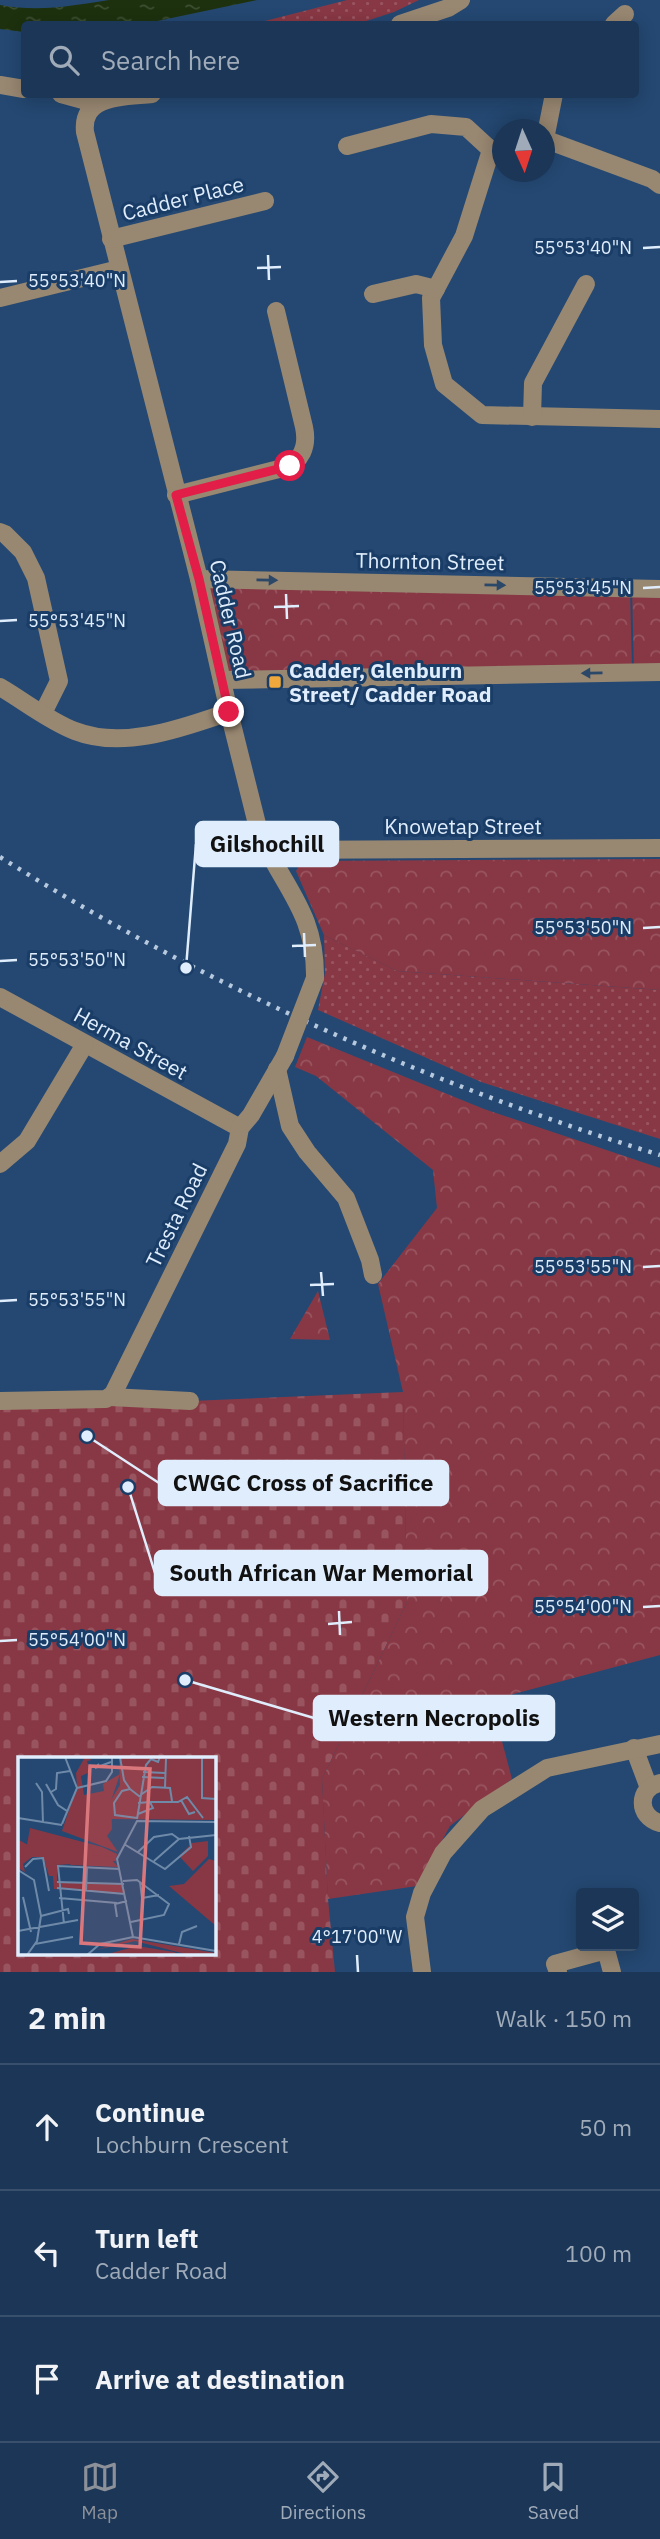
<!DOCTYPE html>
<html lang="en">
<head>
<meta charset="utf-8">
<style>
	:root { --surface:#1b3656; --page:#284160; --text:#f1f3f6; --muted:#a0abb9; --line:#39506c; --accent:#8c9099 }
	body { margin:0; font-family:"IBM Plex Sans",sans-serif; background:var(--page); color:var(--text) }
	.controls { position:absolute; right:21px; bottom:21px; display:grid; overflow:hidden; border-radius:7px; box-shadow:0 4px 18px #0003 }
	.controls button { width:63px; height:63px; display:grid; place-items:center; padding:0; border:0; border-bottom:2px solid var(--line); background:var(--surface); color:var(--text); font:35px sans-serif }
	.compass { position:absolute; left:492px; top:119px; width:63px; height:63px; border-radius:50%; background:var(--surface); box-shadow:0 4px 18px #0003; rotate:177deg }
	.stop { position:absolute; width:21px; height:21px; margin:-16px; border:5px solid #e11d48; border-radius:50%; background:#fff }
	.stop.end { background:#e11d48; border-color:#fff; box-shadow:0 2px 7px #0008 }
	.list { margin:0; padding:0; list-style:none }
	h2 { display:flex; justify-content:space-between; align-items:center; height:91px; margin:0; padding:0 28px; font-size:30px }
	h2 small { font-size:23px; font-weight:400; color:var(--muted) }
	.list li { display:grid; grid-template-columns:46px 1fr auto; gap:21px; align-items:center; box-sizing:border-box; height:126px; padding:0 28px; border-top:2px solid var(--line) }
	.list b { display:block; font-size:26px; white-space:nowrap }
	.list p { margin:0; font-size:23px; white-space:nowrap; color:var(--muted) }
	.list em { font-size:23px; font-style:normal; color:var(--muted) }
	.icon { flex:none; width:38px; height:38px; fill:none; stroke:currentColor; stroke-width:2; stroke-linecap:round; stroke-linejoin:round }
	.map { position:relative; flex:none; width:660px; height:1972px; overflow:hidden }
	.search { position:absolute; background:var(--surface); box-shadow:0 4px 18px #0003; left:21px; right:21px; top:21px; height:77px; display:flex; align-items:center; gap:18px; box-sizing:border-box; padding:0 24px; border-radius:7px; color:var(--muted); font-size:26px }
	.sheet { height:469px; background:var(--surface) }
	nav { display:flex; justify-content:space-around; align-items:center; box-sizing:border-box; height:98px; border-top:2px solid var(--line); background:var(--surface); font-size:19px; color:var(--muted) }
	nav a { display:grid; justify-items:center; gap:4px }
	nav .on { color:var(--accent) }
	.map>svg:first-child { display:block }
	.grass { fill:url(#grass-dots) }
	.cemetery { fill:url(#cemetery-stones); fill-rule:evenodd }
	.park { fill:url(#park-crowns) }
	.water { fill:url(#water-ripples) }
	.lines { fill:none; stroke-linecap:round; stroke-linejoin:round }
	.minor { stroke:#988771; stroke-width:18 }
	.rail { stroke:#b7c9de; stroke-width:4.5; stroke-dasharray:3.5 7; stroke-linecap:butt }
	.minor-bridge { stroke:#988771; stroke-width:18 }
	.oneway { fill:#2c4868 }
	.route { stroke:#e11d48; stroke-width:9 }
	.ticks { fill:none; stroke:#e0edfc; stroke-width:2.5 }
	.poi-dot { fill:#eea83c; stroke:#193d66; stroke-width:2.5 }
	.labels { text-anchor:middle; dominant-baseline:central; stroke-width:6; stroke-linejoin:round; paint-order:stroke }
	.street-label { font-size:21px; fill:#e0edfc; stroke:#193d66 }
	.poi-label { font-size:21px; font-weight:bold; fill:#e0edfc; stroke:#193d66; text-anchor:start }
	.inset-road { fill:none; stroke:#6f8aa9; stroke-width:2 }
	.view { fill:#da777d; fill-opacity:0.15; stroke:#da777d; stroke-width:3.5 }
	.inset-edge { fill:none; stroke:#e0edfc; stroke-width:3.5 }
	.ticks-label { font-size:18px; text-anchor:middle; fill:#e0edfc; stroke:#193d66; stroke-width:6; stroke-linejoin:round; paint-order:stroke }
	.leader { fill:none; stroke:#e0edfc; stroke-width:2.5 }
	.callout-dot { fill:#e0edfc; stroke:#193d66; stroke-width:2.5 }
	.callout { fill:#e0edfc; stroke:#e0edfc; stroke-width:2.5 }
	.callout-label { font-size:23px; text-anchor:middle; font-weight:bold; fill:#111 }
</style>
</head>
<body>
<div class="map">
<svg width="660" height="1972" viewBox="0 0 660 1972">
	<defs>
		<pattern id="grass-dots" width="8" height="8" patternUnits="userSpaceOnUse" patternTransform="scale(1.75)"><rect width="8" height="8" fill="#883844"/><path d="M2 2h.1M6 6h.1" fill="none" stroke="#985560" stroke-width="1.8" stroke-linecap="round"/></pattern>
		<pattern id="cemetery-stones" width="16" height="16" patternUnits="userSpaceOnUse" patternTransform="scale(1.75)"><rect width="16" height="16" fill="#883844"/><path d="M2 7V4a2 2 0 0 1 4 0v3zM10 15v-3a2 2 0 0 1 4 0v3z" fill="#985560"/></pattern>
		<pattern id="park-crowns" width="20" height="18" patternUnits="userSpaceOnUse" patternTransform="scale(1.75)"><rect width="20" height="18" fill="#883844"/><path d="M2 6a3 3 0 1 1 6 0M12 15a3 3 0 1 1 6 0" fill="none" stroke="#985560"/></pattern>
		<pattern id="water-ripples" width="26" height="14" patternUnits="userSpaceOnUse" patternTransform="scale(1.75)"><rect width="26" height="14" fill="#1d310e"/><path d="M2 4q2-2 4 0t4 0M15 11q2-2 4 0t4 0" fill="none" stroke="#3e4f32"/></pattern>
	</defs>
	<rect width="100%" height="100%" fill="#244872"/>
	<g class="grass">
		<polygon points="347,0 419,0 394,12 357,24 253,24"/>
		<polygon points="324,935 397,971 660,990 660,1139 481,1082 318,1010 325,973"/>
	</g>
	<path class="cemetery" d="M403,1392L407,1602L322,1779L328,1899L335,1972H0V1409ZM19,1758H214V1953H19Z"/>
	<g class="park">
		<polygon points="202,582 630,589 632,671 225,679"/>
		<polygon points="632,589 660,590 660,670 634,670"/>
		<polygon points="660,859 660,990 397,971 324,935 296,871 302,861"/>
		<polygon points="307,1037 484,1109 660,1168 660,1655 491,1700 512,1779 450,1826 417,1886 328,1899 322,1779 407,1602 403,1392 378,1284 437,1208 433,1170 316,1076 295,1067"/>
		<polygon points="318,1291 330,1340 290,1339"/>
	</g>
	<path class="water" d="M109,0H257L143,24H24V32L0,29V5C38,12 72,6 109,0Z"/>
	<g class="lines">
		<g class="minor">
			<polyline points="400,24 448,8 461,0"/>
			<polyline points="614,24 625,14"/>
			<polyline points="0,85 24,89"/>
			<polyline points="61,94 83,100 93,106"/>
			<path d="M152,94C126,97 81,94 85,132L199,579L229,712L259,832C283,888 316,912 315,978"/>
			<polyline points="544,139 652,179 660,185"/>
			<polyline points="545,139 554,94"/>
			<polyline points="347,146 431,124 466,127 491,150"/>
			<polyline points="503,148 491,150 464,236 431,298 433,345 444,384 482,415 660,419"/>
			<polyline points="111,239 265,201"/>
			<polyline points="373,294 416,284 436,289"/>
			<polyline points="0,298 119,269"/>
			<polyline points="532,417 533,383 586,284"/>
			<path d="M176,495L283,468C302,462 308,446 304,427L276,311"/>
			<polyline points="0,532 5,534 23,552 36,578 59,681 43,713"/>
			<polyline points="199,579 660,589"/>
			<polyline points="222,680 660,672"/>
			<path d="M0,687C24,701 49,721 75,731C124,750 182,728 229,712"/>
			<polyline points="266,850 660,848"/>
			<polyline points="0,997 240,1128"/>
			<polyline points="277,1069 290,1126 307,1152 346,1198 370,1260 373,1275"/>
			<polyline points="0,1164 27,1141 85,1044"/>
			<polyline points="110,1397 190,1401"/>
			<polyline points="0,1401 106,1399 113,1394 237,1144 240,1128 251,1115 285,1056"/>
			<polyline points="634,1748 649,1788"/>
			<path d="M660,1783C637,1788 637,1817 660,1823"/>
			<polyline points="422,1972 415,1917 422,1893 443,1853 482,1809 547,1768 660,1744"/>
			<polyline points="558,1972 555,1964 606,1950 612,1972"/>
		</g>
		<path class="rail" d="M0,857C205,986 428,1084 660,1155"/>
		<polyline class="minor-bridge" points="285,1056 315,978"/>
	</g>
	<defs><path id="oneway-solid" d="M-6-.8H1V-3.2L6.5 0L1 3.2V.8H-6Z" transform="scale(1.75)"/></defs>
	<g class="oneway">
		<use href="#oneway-solid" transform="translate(267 580) rotate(1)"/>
		<use href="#oneway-solid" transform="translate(495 585) rotate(1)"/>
		<use href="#oneway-solid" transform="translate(592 673) rotate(179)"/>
	</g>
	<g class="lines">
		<polyline class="route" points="229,712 199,579 176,495 290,466"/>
	</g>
	<path class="ticks" d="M643,248L660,247M268,255L269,280M257,268L281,267M0,282L17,281M643,588L660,587M286,594L287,619M274,607L299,606M0,621L17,620M643,928L660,927M304,933L305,957M292,946L316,945M0,961L17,960M643,1267L660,1266M321,1272L323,1296M310,1285L334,1284M0,1301L17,1300M643,1607L660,1606M339,1611L340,1635M328,1624L352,1622M0,1641L17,1640M357,1955L358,1972"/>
	<rect class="poi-dot" x="268" y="675" width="14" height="14" rx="3.5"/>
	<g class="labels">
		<g class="street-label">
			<text transform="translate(183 198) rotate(-14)">Cadder Place</text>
			<text transform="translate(430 561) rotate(1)">Thornton Street</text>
			<text transform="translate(231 619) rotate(77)">Cadder Road</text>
			<text x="463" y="826">Knowetap Street</text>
			<text transform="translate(131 1043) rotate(29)">Herma Street</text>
			<text transform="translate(176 1215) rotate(-64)">Tresta Road</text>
		</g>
		<g class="poi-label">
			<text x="289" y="670">Cadder, Glenburn<tspan x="289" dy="24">Street/ Cadder Road</tspan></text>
		</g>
	</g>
	<g transform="translate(18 1757)">
		<rect width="198" height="198" fill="#244872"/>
		<path d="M12,71L84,90L99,97L98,104L39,108L9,88ZM114,182L198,196V198H171L117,184L78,193Z" fill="#883844"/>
		<path d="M191,102L198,104V169L151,129L166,127ZM119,189L156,195L161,198H86Z" fill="#883844"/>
		<path d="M101,0H198V63L93,62V43L102,28Z" fill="#883844"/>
		<path d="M67,0L74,3L69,4L72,15L63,19L66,38L86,34L85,27L102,17L93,44L94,72L89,79L100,95L44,74L59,29L58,16ZM26,81H39V96L33,103L39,108V125L105,127L107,136L36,132L35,119H31L25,100H14L5,107L7,115L0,111L1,83L10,88ZM190,84V99L175,114L161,99L174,86ZM58,96L91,100L100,110L52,108Z" fill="#883844"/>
		<path class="inset-road" d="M102,0L106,23L112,32M184,0V41L198,42M81,7L77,11L93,5M125,15L147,16M124,20L146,21M18,26L24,35L25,66M28,27L40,48L49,54M147,30L148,2M59,31L88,24L94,15V0M33,35L38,32L39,16L52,14M163,43L171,57L177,55M132,45H160L169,40L185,61M120,57L135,51L132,45L120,46M0,61L44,68M119,61L97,58L96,46L104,34L112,32L121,39L134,30L152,31L154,44M119,62L128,8L133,2L140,5L142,0M44,67L59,31L47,0M106,87L147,112L173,90L171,79M120,95L136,80L154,77L161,82M136,104L161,82L198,78M7,110L15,102L25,101L31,134M0,113L16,123L23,159L19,184L9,198M105,124L119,123L151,147L146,158L113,165M39,125L106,127M122,125L124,141L141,138M39,131L107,137M68,134L69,110M5,140L13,175M41,141L99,146M23,159L50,152L51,157M99,160L97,147L109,144M46,167L40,109L102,112M0,174L60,163M115,180L99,102L119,64L198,65M17,187L55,180M161,187L164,175L179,169M69,198L82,187L115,180L198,194"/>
		<path class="view" d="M72,9L132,12L122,190L63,186Z"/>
		<rect width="198" height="198" class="inset-edge"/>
	</g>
	<g class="ticks-label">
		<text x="583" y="254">55°53'40"N</text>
		<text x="77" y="287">55°53'40"N</text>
		<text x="583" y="594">55°53'45"N</text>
		<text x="77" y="627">55°53'45"N</text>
		<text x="583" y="934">55°53'50"N</text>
		<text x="77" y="966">55°53'50"N</text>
		<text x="583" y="1273">55°53'55"N</text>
		<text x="77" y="1306">55°53'55"N</text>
		<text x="583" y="1613">55°54'00"N</text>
		<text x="77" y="1646">55°54'00"N</text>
		<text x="357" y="1943">4°17'00"W</text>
	</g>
	<path class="leader" d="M186 968L196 844M87 1436L159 1483M128 1487L155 1573M185 1680L314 1718"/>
	<g class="callout-dot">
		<circle cx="186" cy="968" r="7"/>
		<circle cx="87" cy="1436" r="7"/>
		<circle cx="128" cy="1487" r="7"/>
		<circle cx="185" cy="1680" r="7"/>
	</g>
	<g class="callout">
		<rect x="196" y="822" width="142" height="44" rx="7"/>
		<rect x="159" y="1461" width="289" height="44" rx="7"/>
		<rect x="155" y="1551" width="332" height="44" rx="7"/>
		<rect x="314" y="1696" width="240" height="44" rx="7"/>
	</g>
	<g class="callout-label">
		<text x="267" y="852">Gilshochill</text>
		<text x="303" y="1491">CWGC Cross of Sacrifice</text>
		<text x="321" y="1581">South African War Memorial</text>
		<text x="434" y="1726">Western Necropolis</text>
	</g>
</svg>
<div class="controls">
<button><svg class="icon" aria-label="layers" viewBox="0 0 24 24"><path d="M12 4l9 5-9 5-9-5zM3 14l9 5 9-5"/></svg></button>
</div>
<svg class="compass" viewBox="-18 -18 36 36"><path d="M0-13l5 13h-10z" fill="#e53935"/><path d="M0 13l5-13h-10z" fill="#a0abb9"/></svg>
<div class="stop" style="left:290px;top:466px"></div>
<div class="stop end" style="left:229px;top:712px"></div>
<div class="search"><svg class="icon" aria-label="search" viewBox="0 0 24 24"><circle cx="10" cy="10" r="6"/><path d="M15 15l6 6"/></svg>Search here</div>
</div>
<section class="sheet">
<h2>2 min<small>Walk · 150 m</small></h2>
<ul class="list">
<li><svg class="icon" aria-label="ahead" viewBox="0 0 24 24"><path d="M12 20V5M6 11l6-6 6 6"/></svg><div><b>Continue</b><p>Lochburn Crescent</p></div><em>50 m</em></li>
<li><svg class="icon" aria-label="left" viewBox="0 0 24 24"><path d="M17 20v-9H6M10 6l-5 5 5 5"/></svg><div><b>Turn left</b><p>Cadder Road</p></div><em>100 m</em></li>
<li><svg class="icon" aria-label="arrive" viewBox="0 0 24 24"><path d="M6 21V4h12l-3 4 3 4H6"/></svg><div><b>Arrive at destination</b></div></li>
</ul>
</section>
<nav>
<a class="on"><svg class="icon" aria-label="map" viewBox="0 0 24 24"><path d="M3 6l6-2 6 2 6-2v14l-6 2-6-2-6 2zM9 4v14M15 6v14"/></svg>Map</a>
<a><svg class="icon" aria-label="directions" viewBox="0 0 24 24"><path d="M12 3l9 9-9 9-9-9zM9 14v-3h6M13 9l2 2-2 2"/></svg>Directions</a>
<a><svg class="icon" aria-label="saved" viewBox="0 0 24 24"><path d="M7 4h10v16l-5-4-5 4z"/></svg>Saved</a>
</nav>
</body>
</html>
